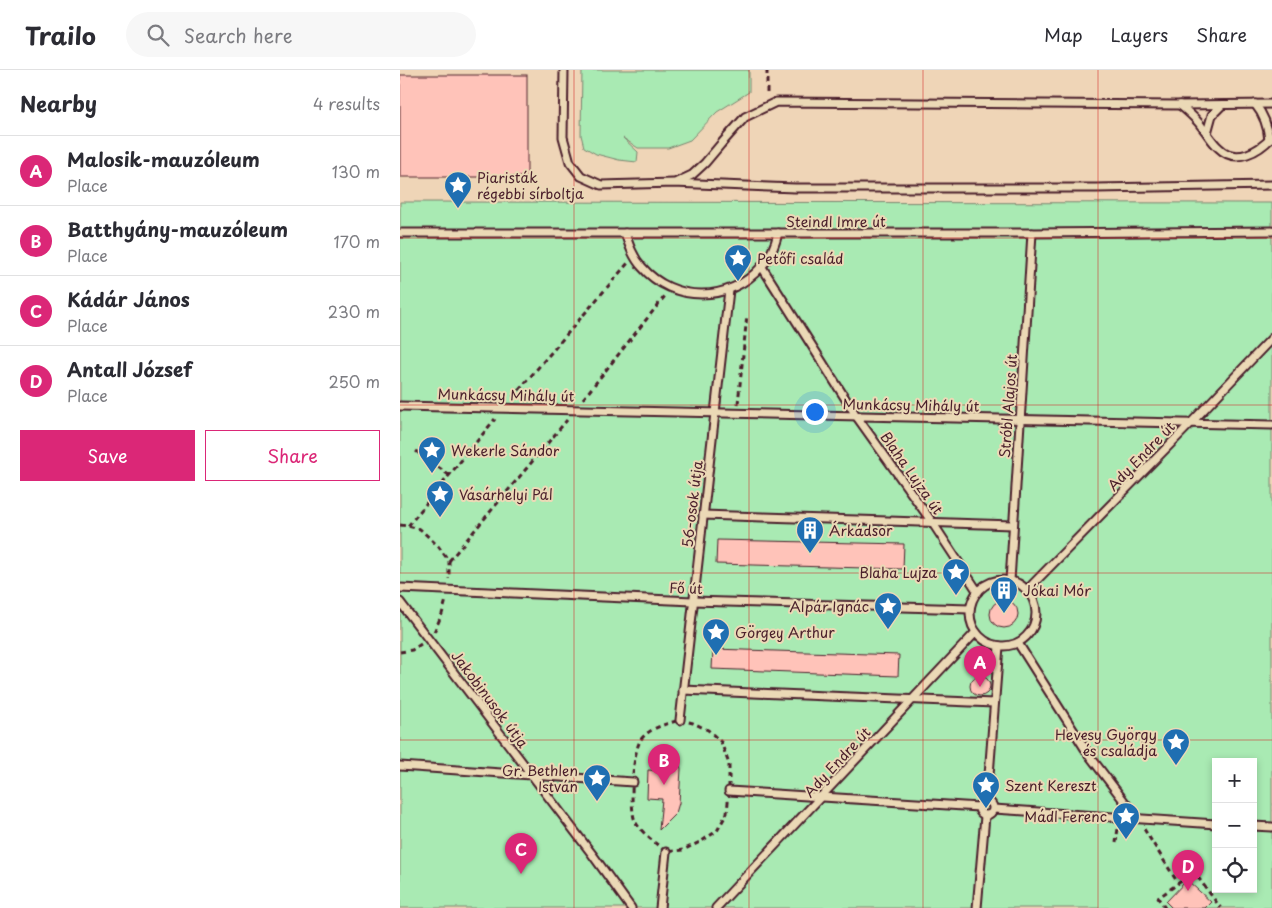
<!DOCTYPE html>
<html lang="en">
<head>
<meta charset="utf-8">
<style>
	:root { --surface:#fff; --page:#f7f7f7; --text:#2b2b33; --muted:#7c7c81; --line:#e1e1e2; --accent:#db2777 }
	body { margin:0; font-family:"Playpen Sans",sans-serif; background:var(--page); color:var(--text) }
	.controls { position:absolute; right:15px; bottom:15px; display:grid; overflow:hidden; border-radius:0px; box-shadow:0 2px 8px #0003 }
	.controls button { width:45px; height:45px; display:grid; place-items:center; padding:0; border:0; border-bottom:1px solid var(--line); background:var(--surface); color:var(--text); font:25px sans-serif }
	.you { position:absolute; left:414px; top:341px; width:18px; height:18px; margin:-12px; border:4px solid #fff; border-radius:50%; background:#1a73e8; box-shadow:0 0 0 8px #1a73e833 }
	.badge { display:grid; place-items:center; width:32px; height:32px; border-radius:50%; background:var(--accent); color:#fff; font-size:16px; font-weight:700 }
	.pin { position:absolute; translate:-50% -41px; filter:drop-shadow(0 1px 2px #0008) }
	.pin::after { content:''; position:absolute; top:26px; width:18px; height:15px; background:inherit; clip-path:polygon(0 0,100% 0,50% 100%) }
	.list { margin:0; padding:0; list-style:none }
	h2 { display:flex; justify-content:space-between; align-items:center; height:65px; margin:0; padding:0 20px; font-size:21px }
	h2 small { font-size:16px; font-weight:400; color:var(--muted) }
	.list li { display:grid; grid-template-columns:32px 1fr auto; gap:15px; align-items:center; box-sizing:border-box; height:70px; padding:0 20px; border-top:1px solid var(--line) }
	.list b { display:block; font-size:19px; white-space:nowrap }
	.list p { margin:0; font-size:16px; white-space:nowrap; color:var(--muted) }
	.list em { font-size:16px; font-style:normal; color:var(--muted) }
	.actions { display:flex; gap:10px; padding:15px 20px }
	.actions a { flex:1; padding:11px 0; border:1px solid var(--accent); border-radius:0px; text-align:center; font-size:18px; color:var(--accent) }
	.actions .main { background:var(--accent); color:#fff }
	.icon { flex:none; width:28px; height:28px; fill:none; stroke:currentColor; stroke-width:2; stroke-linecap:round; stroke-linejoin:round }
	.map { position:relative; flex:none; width:872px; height:838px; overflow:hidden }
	header { display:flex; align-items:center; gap:30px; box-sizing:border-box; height:70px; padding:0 25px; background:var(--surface); border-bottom:1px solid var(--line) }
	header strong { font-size:24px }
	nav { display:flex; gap:28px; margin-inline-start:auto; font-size:18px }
	.search { width:350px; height:45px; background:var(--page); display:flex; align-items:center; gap:12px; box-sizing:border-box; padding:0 18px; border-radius:28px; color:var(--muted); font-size:19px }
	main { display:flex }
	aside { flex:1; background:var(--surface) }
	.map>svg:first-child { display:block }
	.green { fill:#a9eab3; stroke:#7a846f; fill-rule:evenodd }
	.building { fill:#ffc3b9; stroke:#4a1f2b }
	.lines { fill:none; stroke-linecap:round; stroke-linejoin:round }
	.service-casing { stroke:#4a1f2b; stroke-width:11 }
	.path { stroke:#4a1f2b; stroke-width:3; stroke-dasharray:5 4; stroke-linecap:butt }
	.service { stroke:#ebd9b6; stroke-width:7 }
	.grid { fill:none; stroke:#d62828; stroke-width:1; stroke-opacity:0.55 }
	.labels { text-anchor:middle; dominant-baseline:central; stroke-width:4; stroke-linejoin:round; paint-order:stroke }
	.poi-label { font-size:14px; fill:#4a1f2b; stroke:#ebd9b6; text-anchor:start }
	.street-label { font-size:14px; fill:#4a1f2b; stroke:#ebd9b6 }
</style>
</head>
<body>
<header>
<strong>Trailo</strong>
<div class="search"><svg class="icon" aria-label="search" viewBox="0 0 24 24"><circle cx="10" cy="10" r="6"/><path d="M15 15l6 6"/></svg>Search here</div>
<nav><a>Map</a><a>Layers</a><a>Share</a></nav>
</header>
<main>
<aside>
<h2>Nearby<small>4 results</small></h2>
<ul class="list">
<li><span class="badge">A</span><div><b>Malosik-mauzóleum</b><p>Place</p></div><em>130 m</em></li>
<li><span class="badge">B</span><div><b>Batthyány-mauzóleum</b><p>Place</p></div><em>170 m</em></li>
<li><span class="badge">C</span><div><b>Kádár János</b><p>Place</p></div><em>230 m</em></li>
<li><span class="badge">D</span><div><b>Antall József</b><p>Place</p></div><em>250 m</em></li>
</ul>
<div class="actions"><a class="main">Save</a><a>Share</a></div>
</aside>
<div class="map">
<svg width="872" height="838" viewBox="0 0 872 838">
	<rect width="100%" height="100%" fill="#efd5b7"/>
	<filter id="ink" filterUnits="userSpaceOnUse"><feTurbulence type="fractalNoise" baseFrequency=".02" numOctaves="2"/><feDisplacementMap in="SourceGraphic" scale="10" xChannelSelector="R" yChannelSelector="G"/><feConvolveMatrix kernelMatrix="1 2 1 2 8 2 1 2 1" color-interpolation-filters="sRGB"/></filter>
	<g filter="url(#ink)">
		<g class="green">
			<polygon points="182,0 349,0 349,22 317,42 290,70 268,78 238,78 223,68 238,82 237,92 219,90 196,84 184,77 181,65"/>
			<path d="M0,132L872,133V838H0ZM816,692H853V819H816Z"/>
		</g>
		<g class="building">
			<rect x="0" y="5" width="127" height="102"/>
			<polygon points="317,470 504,474 503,499 316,494"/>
			<circle cx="604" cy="544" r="14"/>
			<polygon points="313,579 499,585 498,606 312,599"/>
			<circle cx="580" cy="616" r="10"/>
			<polygon points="265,680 274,683 279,689 281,699 279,733 276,743 259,760 262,729 247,728 248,700 262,701"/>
			<polygon points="787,810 811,832 805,838 772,838 766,832"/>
		</g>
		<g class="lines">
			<g class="service-casing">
				<g id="service">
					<polyline points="164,0 163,67 170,92 181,106 201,115 274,113 395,118 696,118 872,115"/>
					<path d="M855,34C864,45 868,56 869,70"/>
					<path d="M780,35C788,42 796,48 802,57C808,64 812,72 819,78C836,95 859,81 872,67"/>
					<polyline points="807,63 812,45 822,35"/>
					<polyline points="277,112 292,105 305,93 321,74 345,47 376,32 780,35 872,34"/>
					<polyline points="0,163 632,163 872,161"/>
					<path d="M225,163C229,175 233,187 242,197C273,233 330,233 361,197C370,188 375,176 378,163"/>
					<polyline points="362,197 457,347 532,452 578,522"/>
					<polyline points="0,336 872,355"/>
					<polyline points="303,445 613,455"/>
					<circle cx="603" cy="543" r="33"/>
					<polyline points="610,511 632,163"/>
					<polyline points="0,518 293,531 570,539"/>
					<polyline points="627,520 790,354 872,268"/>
					<polyline points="0,532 192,784 231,838"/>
					<polyline points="618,573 689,685 737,748"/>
					<polyline points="283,620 594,633"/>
					<polyline points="280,650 329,220"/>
					<polyline points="0,696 233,712"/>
					<polyline points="329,721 579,737"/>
					<circle cx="586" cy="738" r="7"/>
					<polyline points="587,731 599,576"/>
					<polyline points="594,739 816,754"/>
					<polyline points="853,756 872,757"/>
					<polyline points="260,838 266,782"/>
					<polyline points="316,838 576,562"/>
					<polyline points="577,838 585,746"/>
				</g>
			</g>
			<g class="path">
				<polyline points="367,0 367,24"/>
				<polyline points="113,327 228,193"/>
				<polyline points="183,329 265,226"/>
				<polyline points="338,334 347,245"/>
				<polyline points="16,381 49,405"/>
				<polyline points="0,455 8,456 20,459 38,476 49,491 49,509"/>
				<polyline points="8,456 95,349"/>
				<polyline points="49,491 167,350"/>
				<polyline points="34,562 42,544 46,530"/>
				<polyline points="0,582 12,580 21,574"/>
				<path d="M280,650L293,653L308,660L321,672L329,694V721L327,743L317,761L302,771L283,780L266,782C257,774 237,760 234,748C230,734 232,679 242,668C252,657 266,654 280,650Z"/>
				<polyline points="744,759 778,813"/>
				<polyline points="716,773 718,758"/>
				<polyline points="765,838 758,828 794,802 820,837 819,838"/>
			</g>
			<use href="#service" class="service"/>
		</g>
	</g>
	<path class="grid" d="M174,0V838M349,0V838M523,0V838M698,0V838M0,168H872M0,335H872M0,503H872M0,670H872"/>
	<defs>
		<g id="sight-pin" transform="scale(1.4375)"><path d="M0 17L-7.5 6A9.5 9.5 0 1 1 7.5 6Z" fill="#1f6fb2" stroke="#ebd9b6"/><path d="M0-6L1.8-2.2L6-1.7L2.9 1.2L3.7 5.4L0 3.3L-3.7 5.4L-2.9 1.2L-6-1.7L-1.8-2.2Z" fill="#fff"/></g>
		<g id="building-pin" transform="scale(1.4375)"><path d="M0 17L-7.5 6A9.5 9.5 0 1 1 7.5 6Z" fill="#1f6fb2" stroke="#ebd9b6"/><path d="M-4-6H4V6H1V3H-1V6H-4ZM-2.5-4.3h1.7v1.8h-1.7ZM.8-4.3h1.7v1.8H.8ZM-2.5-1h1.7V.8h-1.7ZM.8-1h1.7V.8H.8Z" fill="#fff"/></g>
	</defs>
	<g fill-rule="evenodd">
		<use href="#sight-pin" x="58" y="115"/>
		<use href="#sight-pin" x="338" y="188"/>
		<use href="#sight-pin" x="32" y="380"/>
		<use href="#sight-pin" x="40" y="424"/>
		<use href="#building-pin" x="410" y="460"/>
		<use href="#sight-pin" x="556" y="502"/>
		<use href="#building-pin" x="604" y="520"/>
		<use href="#sight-pin" x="488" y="536"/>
		<use href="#sight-pin" x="316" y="562"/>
		<use href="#sight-pin" x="776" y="672"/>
		<use href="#sight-pin" x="197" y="708"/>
		<use href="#sight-pin" x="586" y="715"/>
		<use href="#sight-pin" x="726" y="746"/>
	</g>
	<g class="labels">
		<g class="poi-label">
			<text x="77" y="107">Piaristák<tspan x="77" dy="16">régebbi sírboltja</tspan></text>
			<text x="357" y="188">Petőfi család</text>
			<text x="51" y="380">Wekerle Sándor</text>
			<text x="59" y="424">Vásárhelyi Pál</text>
			<text x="429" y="460">Árkádsor</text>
			<text x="537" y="502" text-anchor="end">Blaha Lujza</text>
			<text x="623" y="520">Jókai Mór</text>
			<text x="469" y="536" text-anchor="end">Alpár Ignác</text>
			<text x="335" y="562">Görgey Arthur</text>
			<text x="757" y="664" text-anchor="end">Hevesy György<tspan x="757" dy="16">és családja</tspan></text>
			<text x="178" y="700" text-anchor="end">Gr. Bethlen<tspan x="178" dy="16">István</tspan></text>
			<text x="605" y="715">Szent Kereszt</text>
			<text x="707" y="746" text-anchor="end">Mádl Ferenc</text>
		</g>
		<g class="street-label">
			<text x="436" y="151">Steindl Imre út</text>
			<text transform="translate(106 325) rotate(1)">Munkácsy Mihály út</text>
			<text transform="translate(511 335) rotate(1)">Munkácsy Mihály út</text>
			<text transform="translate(608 336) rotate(-86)">Stróbl Alajos út</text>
			<text transform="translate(741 386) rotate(-46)">Ady Endre út</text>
			<text transform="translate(512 403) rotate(55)">Blaha Lujza út</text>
			<text transform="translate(292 434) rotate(-83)">56-osok útja</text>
			<text transform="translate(286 518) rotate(2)">Fő út</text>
			<text transform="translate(90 629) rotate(53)">Jakobinusok útja</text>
			<text transform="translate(437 692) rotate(-47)">Ady Endre út</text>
		</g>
	</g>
</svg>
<div class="controls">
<button>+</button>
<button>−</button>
<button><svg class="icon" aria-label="locate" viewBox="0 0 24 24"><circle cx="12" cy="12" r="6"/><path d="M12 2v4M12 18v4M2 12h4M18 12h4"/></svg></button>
</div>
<div class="you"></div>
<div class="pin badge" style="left:580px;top:617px">A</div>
<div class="pin badge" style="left:264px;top:715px">B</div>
<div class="pin badge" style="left:121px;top:804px">C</div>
<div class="pin badge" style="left:788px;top:821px">D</div>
</div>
</main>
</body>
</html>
